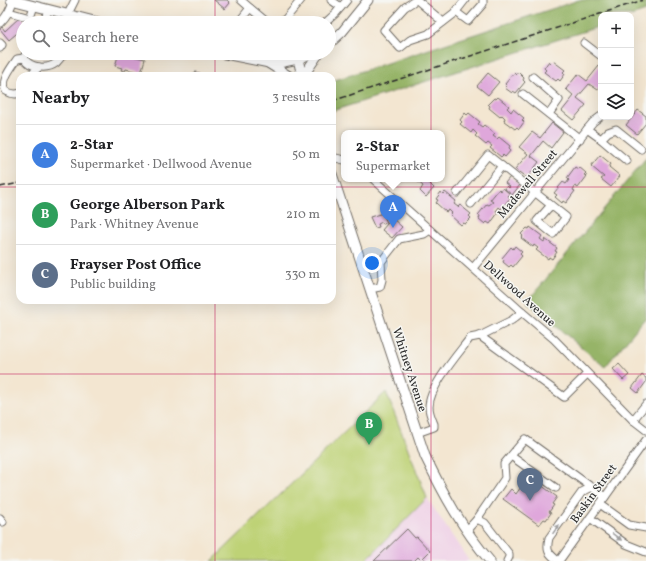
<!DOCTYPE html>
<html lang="en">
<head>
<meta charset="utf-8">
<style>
	:root { --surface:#fff; --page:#f6f6f6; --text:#202124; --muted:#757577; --line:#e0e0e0; --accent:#b45309 }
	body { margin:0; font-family:Vollkorn,serif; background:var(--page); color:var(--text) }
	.controls { position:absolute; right:12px; top:12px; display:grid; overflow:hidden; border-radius:8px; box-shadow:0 4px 16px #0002 }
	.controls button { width:36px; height:36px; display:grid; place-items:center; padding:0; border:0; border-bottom:1px solid var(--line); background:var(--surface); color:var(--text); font:20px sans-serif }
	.you { position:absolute; left:372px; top:263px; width:14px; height:14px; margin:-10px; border:3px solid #fff; border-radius:50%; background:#1a73e8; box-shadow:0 0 0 6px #1a73e833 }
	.badge { display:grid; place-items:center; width:26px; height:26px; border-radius:50%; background:var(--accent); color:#fff; font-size:13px; font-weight:700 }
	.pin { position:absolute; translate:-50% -33px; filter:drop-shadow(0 1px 2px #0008) }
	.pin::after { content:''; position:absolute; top:21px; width:14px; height:12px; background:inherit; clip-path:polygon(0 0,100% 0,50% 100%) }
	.popup { position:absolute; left:341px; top:130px; width:104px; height:52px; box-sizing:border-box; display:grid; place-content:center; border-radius:8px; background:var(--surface); filter:drop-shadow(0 1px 3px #0005); font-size:13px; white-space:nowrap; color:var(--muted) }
	.popup b { font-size:15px; color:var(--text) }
	.popup::after { content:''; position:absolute; left:50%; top:100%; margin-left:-8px; border:8px solid transparent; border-top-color:var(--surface) }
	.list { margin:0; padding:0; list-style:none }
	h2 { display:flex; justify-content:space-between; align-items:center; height:52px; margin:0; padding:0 16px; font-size:17px }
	h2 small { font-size:13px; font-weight:400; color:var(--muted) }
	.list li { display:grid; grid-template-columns:26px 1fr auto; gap:12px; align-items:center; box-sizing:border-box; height:60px; padding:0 16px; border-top:1px solid var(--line) }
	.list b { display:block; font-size:15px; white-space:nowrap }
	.list p { margin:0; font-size:13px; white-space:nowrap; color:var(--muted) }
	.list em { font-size:13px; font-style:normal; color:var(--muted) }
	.icon { flex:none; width:22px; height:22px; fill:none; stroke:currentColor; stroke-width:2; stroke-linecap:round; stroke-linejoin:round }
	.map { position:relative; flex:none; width:646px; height:561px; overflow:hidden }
	.search { position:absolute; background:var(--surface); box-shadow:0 4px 16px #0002; left:16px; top:16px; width:320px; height:44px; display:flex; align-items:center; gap:10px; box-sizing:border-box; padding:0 14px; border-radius:22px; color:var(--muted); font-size:15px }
	.panel { position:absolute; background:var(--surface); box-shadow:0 4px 16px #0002; left:16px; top:72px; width:320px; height:232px; border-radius:12px }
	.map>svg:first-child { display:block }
	.built { fill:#efd0e6 }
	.green { fill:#bed276; stroke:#747e50 }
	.forest { fill:#96b467; stroke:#607049 }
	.building { fill:#dfa7db }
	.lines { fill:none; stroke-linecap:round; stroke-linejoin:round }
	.minor-casing { stroke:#716c65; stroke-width:9 }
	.major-casing { stroke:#716c65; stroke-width:11 }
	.minor { stroke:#fff; stroke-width:7 }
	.major { stroke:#fff; stroke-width:9 }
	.rail { stroke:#2b2b2b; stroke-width:1.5; stroke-dasharray:6 3; stroke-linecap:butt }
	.oneway { fill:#a0a0a0 }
	.grid { fill:none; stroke:#c2185b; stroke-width:1; stroke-opacity:0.55 }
	.labels { text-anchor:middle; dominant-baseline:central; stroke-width:3; stroke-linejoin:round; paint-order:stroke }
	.street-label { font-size:12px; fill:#2b2b2b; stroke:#f6f6f2 }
</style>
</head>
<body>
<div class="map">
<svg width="646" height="561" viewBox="0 0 646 561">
	<rect width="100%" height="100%" fill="#f6f6f2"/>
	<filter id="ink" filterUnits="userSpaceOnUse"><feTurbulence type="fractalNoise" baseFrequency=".025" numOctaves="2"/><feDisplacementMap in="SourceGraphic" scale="8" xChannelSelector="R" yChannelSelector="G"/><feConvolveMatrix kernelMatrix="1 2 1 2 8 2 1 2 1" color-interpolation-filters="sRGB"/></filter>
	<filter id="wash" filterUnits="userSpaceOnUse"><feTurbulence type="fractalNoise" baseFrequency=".012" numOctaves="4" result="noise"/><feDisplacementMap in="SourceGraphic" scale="16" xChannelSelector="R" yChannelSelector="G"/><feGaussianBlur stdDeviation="0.9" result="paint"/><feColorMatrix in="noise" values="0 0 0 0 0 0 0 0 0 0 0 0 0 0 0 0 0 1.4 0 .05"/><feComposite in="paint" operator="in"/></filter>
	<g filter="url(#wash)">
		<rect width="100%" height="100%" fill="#f3e6d1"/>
		<polygon class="built" points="427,498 469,561 365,561"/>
		<polygon class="green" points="386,392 427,498 365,561 212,561"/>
		<g class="forest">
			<polygon points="579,0 646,0 646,11 631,16 631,15 601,15 601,26 332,111 332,81"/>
			<polygon points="646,158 646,317 605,367 527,302"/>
		</g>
		<g id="blocks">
			<g class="building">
				<polygon points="214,0 227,0 230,3 225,9"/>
				<polygon points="21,16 25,21 24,22 25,23 23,23 23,28 9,40 0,29 2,27 5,31"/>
				<polygon points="39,53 48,53 46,57"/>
				<polygon points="119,53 145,59 141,73 126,69 125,71 121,70 122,68 115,66"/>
				<polygon points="549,61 551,63 553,61 565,70 563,72 565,74 560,81 558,79 556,81 544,72 546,70 544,68"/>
				<polygon points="599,66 601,68 601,86 598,90 589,84 577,98 586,105 573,120 562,111 574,96 566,89 578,74 587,81"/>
				<polygon points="195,72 200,73 200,74 205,76 193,76"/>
				<polygon points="518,72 524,78 523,80 525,82 516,93 513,91 512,93 505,88 507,86 505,84 514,73 516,75"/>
				<polygon points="488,73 499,82 488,95 477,86"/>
				<polygon points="498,97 509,106 507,108 511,112 513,109 524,118 522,120 524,122 519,129 517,127 515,129 504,121 505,118 502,115 500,117 489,108 490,106 488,104 494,98 496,99"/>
				<polygon points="638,110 646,116 646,123 637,134 626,125"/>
				<polygon points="465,113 467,115 469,113 480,122 478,124 482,127 484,125 495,134 493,136 497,139 499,137 510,146 509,148 511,150 505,157 503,155 501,157 490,148 492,146 488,143 486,145 475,136 477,134 473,130 471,133 460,124 462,122 460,120"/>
				<polygon points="552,123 563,132 551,148 543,141 531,156 539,162 527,178 515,169 528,154 519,147 532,132 540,138"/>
				<polygon points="600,155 611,164 609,167 620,176 611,187 601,179 604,177 591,166"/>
				<polygon points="575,167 578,169 579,167 586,173 584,175 587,176 578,188 575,186 573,190 575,191 566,203 563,201 562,203 555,197 557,195 554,193 563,182 566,184 569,180 567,178"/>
				<polygon points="510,177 520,185 512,195 505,189 507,186 509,188 510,187 505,183"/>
				<polygon points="419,179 425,179 434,188 426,197 420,191 423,186 417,181"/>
				<polygon points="503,188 510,194 508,196 510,198 501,209 499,207 496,211 498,213 490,224 487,222 485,224 479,219 480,216 478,215 487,204 489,205 493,202 490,200 499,189 501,191"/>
				<polygon points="441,192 443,194 445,192 456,201 454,204 458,207 460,205 471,214 469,216 471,218 465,224 463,223 461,225 450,215 452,213 449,210 446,212 436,203 438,200 436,199"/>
				<polygon points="383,213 387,223 383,224 382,222 378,224 379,227 375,228 370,217"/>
				<polygon points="392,218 402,227 392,238 382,230"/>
				<polygon points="530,227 542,236 540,239 544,242 545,239 557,248 555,251 557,252 552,259 549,257 548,259 536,250 538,248 534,245 533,247 521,238 523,236 521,234 527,228 529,229"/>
				<polygon points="515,246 522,252 520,254 522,256 513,267 511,265 509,267 503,262 504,260 502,258 511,247 513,249"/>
				<polygon points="619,364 629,375 623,380 613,369"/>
				<polygon points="642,375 646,378 646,382 638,393 632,388"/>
				<polygon points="529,476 557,497 552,504 554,505 549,512 551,513 546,520 544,519 539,525 503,499 511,489 516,494"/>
				<polygon points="407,529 415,538 417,537 430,551 423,558 427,561 422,561 418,557 414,561 374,561"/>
			</g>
		</g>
	</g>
	<g filter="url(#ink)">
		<use href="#blocks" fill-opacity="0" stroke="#716c65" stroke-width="1"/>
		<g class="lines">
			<g class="minor-casing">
				<g id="minor">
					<polyline points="241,0 250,8"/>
					<polyline points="331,0 341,7"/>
					<polyline points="416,0 405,7 384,30 400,48 410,40 428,34 454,14 465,0"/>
					<polyline points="417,0 443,22"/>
					<polyline points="9,12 30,18 34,6"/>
					<polyline points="456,12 468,21 483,4 483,0"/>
					<polyline points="68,14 75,0"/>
					<path d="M0,23C7,16 11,10 13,0"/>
					<polyline points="44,23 48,9"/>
					<polyline points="238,23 250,8 268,23"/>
					<polyline points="282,23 301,0"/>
					<polyline points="325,23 336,13 347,0"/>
					<polyline points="0,43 2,45 0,48"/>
					<polyline points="584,43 601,56"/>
					<path d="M26,53L24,58C30,68 47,70 56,63C59,60 62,56 64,53"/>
					<polyline points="30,76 39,67"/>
					<polyline points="533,77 559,100 549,114"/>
					<path d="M20,93C15,95 11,94 6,91C0,81 11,68 17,59L24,58"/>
					<polyline points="523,94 580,139"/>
					<polyline points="587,129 601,139 608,132 616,129 641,149"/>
					<polyline points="601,139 627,161"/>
					<polyline points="332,157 344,160"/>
					<polyline points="373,179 522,312 554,339 633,420 646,430"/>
					<polyline points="457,193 488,155 566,217 553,234 537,221 551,205"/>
					<polyline points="471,204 502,166"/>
					<polyline points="473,268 593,122 601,116"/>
					<polyline points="370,289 380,287 382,280 381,262 399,239 424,234 430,230"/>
					<polyline points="522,312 512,320 480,336 564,397 587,374"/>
					<polyline points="633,420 646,404"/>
					<path d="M417,433L434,427V424C432,419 429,413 429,407C429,387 458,354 470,338L480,336"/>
					<polyline points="511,456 556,488"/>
					<polyline points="600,504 629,525 646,528"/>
					<polyline points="0,518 3,522"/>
					<polyline points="590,518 626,544 646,552"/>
					<polyline points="477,519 485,523 509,554 509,557 507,561"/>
					<polyline points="467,530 477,519 505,478 504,464 525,439 605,497"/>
					<path d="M558,561C548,553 546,551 549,538L582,492L592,487"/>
					<polyline points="559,561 646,440"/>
				</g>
			</g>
			<g class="major-casing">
				<g id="major">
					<polyline points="11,0 102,23"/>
					<polyline points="329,44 342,32 368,0"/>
					<polyline points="220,53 274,64 298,59 313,53"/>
					<polyline points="298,59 302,76"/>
					<polyline points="268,63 289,76"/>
					<polyline points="306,76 308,69 319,53"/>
					<path d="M332,174L425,456C443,493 463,530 490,561"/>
				</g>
			</g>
			<use href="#minor" class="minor"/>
			<use href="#major" class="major"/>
			<g class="rail">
				<polyline points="332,101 643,0"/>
				<polyline points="0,187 20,183"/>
			</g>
		</g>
		<defs><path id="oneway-solid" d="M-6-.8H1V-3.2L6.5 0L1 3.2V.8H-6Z"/></defs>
		<g class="oneway">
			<use href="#oneway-solid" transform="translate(556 529) rotate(-55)"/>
			<use href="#oneway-solid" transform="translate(617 537) rotate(36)"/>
		</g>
	</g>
	<path class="grid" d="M215,0V23M431,0V561M215,53V76M0,187H20M332,187H646M215,300V561M0,374H646"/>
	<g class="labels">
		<g class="street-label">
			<text transform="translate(528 184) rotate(-50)">Madewell Street</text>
			<text transform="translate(519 294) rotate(42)">Dellwood Avenue</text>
			<text transform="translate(409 370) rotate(72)">Whitney Avenue</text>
			<text transform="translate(594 494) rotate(-54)">Baskin Street</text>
		</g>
	</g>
</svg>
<div class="controls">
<button>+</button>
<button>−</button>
<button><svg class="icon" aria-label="layers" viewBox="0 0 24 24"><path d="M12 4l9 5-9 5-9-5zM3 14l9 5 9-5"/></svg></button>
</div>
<div class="you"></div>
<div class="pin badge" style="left:393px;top:228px;background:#3f7fe0">A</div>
<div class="popup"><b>2-Star</b>Supermarket</div>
<div class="pin badge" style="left:369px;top:445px;background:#2e9e5b">B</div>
<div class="pin badge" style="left:530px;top:501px;background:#5c6f8a">C</div>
<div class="search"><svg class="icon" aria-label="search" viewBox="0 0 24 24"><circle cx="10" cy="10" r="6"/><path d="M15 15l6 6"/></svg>Search here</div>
<section class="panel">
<h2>Nearby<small>3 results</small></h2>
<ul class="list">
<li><span class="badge" style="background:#3f7fe0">A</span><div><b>2-Star</b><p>Supermarket · Dellwood Avenue</p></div><em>50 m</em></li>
<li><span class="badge" style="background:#2e9e5b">B</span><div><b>George Alberson Park</b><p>Park · Whitney Avenue</p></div><em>210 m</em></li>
<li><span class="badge" style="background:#5c6f8a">C</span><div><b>Frayser Post Office</b><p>Public building</p></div><em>330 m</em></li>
</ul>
</section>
</div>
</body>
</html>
